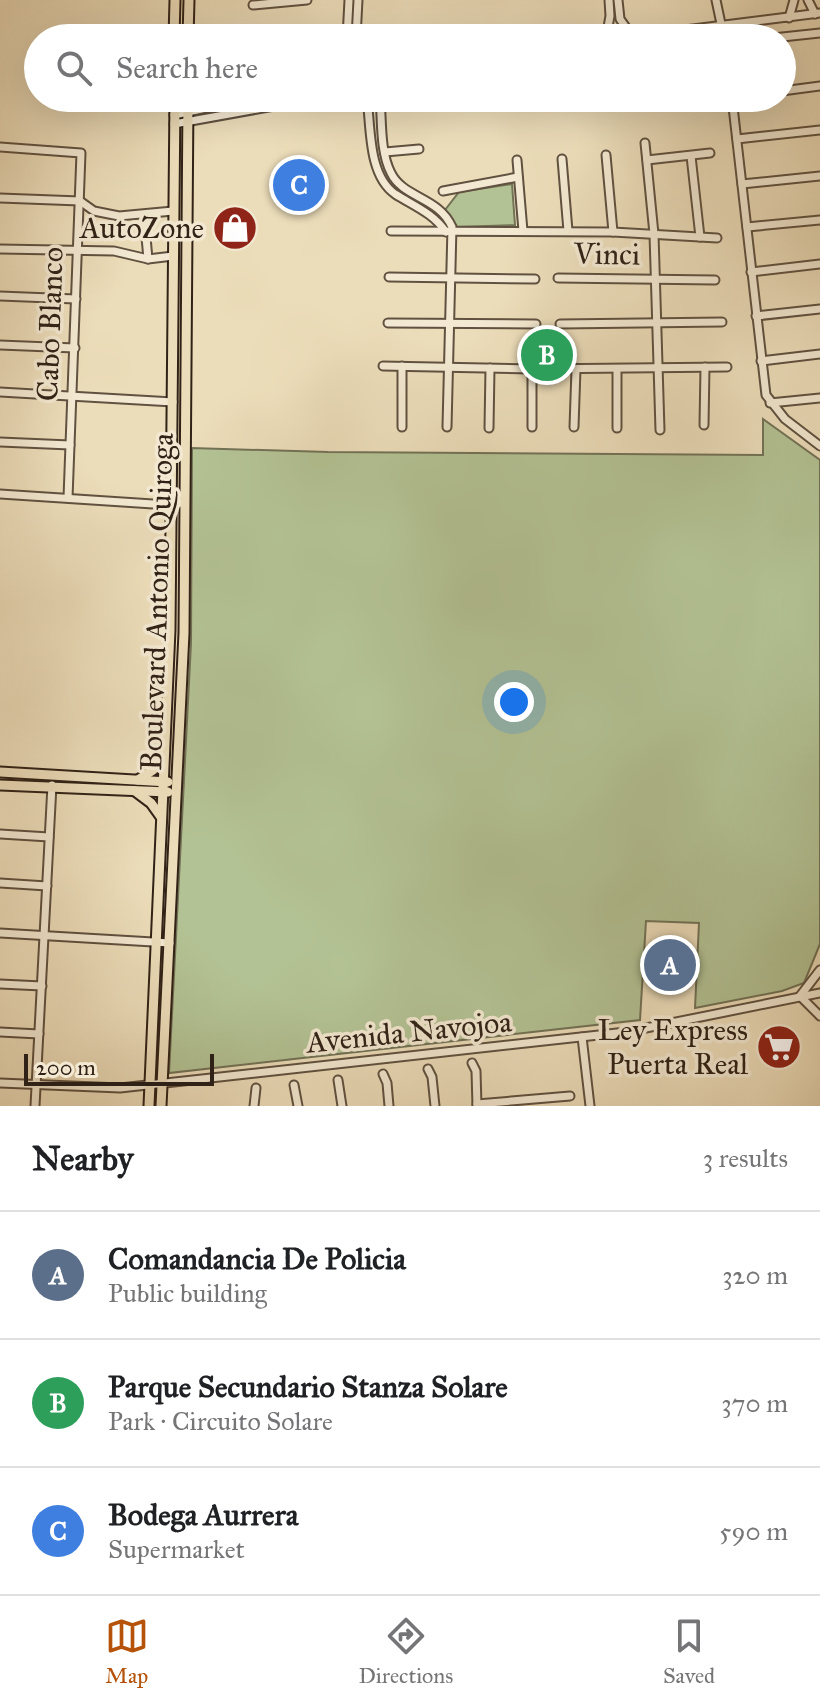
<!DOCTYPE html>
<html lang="en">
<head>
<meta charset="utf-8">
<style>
	:root { --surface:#fff; --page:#f2f2f2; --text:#202124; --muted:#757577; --line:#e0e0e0; --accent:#b45309 }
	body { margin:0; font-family:"IM FELL Great Primer",serif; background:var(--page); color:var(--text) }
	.scale { position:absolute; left:24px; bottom:20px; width:190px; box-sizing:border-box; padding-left:8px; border:4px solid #312217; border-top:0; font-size:22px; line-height:28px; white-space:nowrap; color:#312217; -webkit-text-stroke:6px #f3e9d2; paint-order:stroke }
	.you { position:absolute; left:514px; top:702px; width:28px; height:28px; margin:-20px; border:6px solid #fff; border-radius:50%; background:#1a73e8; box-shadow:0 0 0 12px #1a73e833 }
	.badge { display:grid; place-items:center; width:52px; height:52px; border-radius:50%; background:var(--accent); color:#fff; font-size:26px; font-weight:700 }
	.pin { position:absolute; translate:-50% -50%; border:4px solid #fff; box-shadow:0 2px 8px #0006 }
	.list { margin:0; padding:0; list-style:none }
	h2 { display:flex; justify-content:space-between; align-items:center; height:104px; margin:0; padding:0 32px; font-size:34px }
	h2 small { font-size:26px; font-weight:400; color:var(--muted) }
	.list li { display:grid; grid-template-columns:52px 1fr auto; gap:24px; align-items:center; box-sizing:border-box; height:128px; padding:0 32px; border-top:2px solid var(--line) }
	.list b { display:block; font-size:30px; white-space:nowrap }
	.list p { margin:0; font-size:26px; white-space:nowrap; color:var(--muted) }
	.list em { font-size:26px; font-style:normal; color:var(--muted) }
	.icon { flex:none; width:44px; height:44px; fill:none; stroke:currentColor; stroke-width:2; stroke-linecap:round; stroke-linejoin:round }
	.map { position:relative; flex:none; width:820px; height:1106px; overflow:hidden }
	.search { position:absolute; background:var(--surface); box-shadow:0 8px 32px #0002; left:24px; right:24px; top:24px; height:88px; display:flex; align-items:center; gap:20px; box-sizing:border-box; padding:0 28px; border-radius:44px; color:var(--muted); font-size:30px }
	.sheet { height:488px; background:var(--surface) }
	nav { display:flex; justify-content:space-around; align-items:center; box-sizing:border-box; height:112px; border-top:2px solid var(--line); background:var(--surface); font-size:22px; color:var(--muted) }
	nav a { display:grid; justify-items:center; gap:4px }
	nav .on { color:var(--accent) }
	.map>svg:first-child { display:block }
	.green { fill:#b3c294; stroke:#727256; stroke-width:2 }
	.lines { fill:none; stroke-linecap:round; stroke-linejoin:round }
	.minor-casing { stroke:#605140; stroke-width:11 }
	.major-casing { stroke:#312217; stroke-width:13 }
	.minor { stroke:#f3e9d2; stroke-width:7 }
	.major { stroke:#ecddba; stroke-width:9 }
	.labels { text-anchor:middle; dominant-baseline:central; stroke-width:7; stroke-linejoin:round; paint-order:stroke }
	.poi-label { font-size:30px; fill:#312217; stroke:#f3e9d2; text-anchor:end }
	.street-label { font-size:30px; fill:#312217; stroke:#f3e9d2 }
</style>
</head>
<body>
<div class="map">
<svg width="820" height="1106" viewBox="0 0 820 1106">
	<rect width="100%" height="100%" fill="#ecddba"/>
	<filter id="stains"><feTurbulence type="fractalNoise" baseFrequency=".0025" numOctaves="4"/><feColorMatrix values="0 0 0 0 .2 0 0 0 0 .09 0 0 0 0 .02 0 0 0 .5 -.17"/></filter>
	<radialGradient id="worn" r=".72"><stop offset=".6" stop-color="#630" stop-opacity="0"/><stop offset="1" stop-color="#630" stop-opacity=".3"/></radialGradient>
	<g class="green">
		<polygon points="512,184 515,225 457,227 445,210 459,192"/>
		<polygon points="763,419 820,460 820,944 804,983 782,991 695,1008 699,923 646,921 640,1020 169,1073 191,643 192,448 328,452 763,455"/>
	</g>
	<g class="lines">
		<g class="minor-casing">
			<g id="minor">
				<polyline points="618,0 620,19 632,36"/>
				<polyline points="716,0 724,38"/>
				<polyline points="808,0 815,14"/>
				<polyline points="253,5 307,0"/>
				<polyline points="789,18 794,0"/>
				<polyline points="347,38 349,0"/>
				<polyline points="356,38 358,0"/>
				<polyline points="606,38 610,16 609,0"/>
				<polyline points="621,38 820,13"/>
				<polyline points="773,38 820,33"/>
				<polyline points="782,91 820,86"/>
				<path d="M367,98C371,128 368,175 395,194C414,206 433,213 446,232"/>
				<path d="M380,98C382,121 380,152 391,173C403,198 439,197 452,227L447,427"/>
				<polyline points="732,98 766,395 785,419 820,446"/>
				<polyline points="174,115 252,98"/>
				<polyline points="174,124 319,98"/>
				<polyline points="737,139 820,130"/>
				<polyline points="645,143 654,234 660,430"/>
				<polyline points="0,147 81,153 68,498"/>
				<polyline points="385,152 419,149"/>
				<polyline points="606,155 613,232"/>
				<polyline points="691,156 700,237"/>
				<polyline points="562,159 568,231"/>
				<polyline points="517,160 523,231"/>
				<polyline points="647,160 710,153"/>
				<polyline points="742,184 820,176"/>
				<polyline points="443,191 518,177"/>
				<polyline points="0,198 80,201 94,211 119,216 173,211"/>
				<polyline points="144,215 148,259"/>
				<polyline points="747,227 820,220"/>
				<polyline points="391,231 613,232 717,238"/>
				<polyline points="0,249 114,251 148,259 173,256"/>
				<polyline points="751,272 820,264"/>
				<polyline points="389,277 535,279"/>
				<polyline points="558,278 715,280"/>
				<polyline points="0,296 76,299"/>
				<polyline points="756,316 820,309"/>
				<polyline points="388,323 536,324"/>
				<polyline points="560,324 722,322"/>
				<polyline points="0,345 75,348"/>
				<polyline points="761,361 820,354"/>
				<polyline points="383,366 532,369 727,367"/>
				<polyline points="402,366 402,427"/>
				<polyline points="0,392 173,402"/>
				<polyline points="770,403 820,398"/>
				<polyline points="704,425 705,367"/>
				<polyline points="532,427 532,369"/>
				<polyline points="574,427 576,369"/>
				<polyline points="489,428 490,368"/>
				<polyline points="617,428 617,369"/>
				<polyline points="0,442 70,445"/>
				<polyline points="0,494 153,504 185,503"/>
				<polyline points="0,834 49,837"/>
				<polyline points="0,883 47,886"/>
				<polyline points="0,933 170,943"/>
				<polyline points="820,970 800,996 820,1016"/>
				<polyline points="0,984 42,986"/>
				<polyline points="0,1032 39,1034"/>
				<polyline points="582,1037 590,1106"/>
				<polyline points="472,1063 476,1071 477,1106"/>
				<polyline points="428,1069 432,1077 435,1106"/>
				<polyline points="383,1074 387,1083 389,1106"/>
				<polyline points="338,1080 342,1106"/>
				<polyline points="0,1083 120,1088 626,1032 820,993"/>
				<polyline points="294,1085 298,1106"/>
				<polyline points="477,1104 570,1096"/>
				<polyline points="35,1106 52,785"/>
				<polyline points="254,1106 256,1088"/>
			</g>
		</g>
		<g class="major-casing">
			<g id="major">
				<polyline points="174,38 175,0"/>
				<polyline points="188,38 189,0"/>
				<polyline points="0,772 168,782"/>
				<polyline points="138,780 153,770 164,755"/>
				<polyline points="0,785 168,792"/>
				<polyline points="135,791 151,803 161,817"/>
				<polyline points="149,1106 170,630 175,98"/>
				<polyline points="161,1106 184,633 188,98"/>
			</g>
		</g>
		<use href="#minor" class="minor"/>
		<use href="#major" class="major"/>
	</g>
	<defs>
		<g id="shop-disc" transform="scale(2.3)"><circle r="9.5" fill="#8f2418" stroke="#f3e9d2"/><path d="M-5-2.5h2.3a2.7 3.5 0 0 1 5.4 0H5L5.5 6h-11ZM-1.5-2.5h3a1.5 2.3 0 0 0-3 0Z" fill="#fff"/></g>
		<g id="supermarket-disc" transform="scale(2.3)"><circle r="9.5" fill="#8f2418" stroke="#f3e9d2"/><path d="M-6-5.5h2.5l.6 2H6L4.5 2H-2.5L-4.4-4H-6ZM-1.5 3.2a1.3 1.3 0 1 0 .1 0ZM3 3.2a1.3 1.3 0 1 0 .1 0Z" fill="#fff"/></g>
	</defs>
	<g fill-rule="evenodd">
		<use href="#shop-disc" x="235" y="228"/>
		<use href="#supermarket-disc" x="779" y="1047"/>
	</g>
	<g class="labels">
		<g class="poi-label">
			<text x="204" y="228">AutoZone</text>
			<text x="748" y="1030">Ley Express<tspan x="748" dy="34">Puerta Real</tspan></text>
		</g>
		<g class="street-label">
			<text transform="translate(607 254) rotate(1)">Vinci</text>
			<text transform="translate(50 324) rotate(-88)">Cabo Blanco</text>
			<text transform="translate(157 602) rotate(-88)">Boulevard Antonio Quiroga</text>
			<text transform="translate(409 1032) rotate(-6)">Avenida Navojoa</text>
		</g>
	</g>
	<rect width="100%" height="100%" filter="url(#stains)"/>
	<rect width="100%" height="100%" fill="url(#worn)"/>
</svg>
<div class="scale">200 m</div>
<div class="you"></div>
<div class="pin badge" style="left:670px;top:965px;background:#5c6f8a">A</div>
<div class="pin badge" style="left:547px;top:355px;background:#2e9e5b">B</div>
<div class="pin badge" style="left:299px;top:185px;background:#3f7fe0">C</div>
<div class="search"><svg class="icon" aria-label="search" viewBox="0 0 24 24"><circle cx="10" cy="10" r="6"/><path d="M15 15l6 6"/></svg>Search here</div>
</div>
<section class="sheet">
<h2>Nearby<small>3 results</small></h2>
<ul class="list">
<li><span class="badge" style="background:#5c6f8a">A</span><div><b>Comandancia De Policia</b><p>Public building</p></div><em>320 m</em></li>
<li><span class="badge" style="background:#2e9e5b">B</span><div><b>Parque Secundario Stanza Solare</b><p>Park · Circuito Solare</p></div><em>370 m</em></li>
<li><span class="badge" style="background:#3f7fe0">C</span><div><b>Bodega Aurrera</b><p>Supermarket</p></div><em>590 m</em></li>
</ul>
</section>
<nav>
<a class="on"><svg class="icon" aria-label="map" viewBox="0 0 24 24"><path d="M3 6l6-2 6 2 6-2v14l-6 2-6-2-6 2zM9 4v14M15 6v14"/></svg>Map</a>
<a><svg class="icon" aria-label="directions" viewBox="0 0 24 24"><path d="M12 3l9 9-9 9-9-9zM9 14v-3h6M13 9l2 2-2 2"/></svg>Directions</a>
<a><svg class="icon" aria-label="saved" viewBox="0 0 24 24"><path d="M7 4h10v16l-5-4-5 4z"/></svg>Saved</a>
</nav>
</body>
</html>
